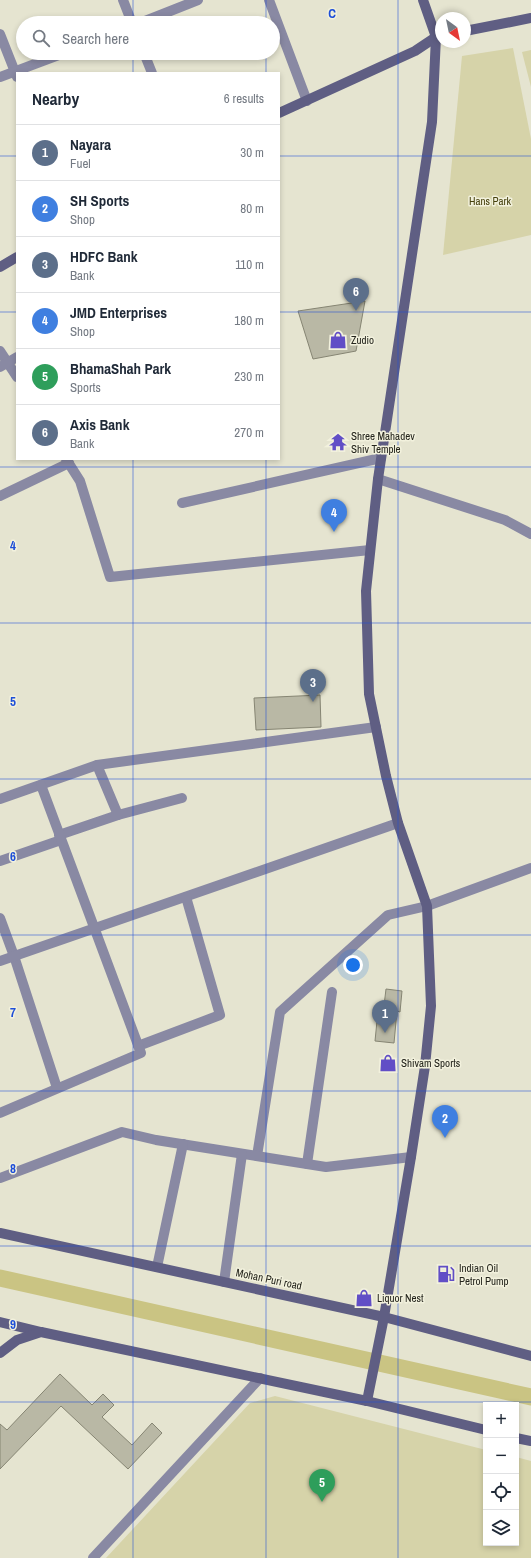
<!DOCTYPE html>
<html lang="en">
<head>
<meta charset="utf-8">
<style>
	:root { --surface:#fff; --page:#f6f6f7; --text:#1f2937; --muted:#747a83; --line:#e0e1e3; --accent:#ea580c }
	body { margin:0; font-family:"Archivo Narrow",sans-serif; background:var(--page); color:var(--text) }
	.controls { position:absolute; right:12px; bottom:12px; display:grid; overflow:hidden; border-radius:0px; box-shadow:0 2px 6px #0003 }
	.controls button { width:36px; height:36px; display:grid; place-items:center; padding:0; border:0; border-bottom:1px solid var(--line); background:var(--surface); color:var(--text); font:20px sans-serif }
	.compass { position:absolute; left:435px; top:12px; width:36px; height:36px; border-radius:50%; background:var(--surface); box-shadow:0 2px 6px #0003; rotate:147deg }
	.you { position:absolute; left:353px; top:965px; width:14px; height:14px; margin:-10px; border:3px solid #fff; border-radius:50%; background:#1a73e8; box-shadow:0 0 0 6px #1a73e833 }
	.badge { display:grid; place-items:center; width:26px; height:26px; border-radius:50%; background:var(--accent); color:#fff; font-size:13px; font-weight:700 }
	.pin { position:absolute; translate:-50% -33px; filter:drop-shadow(0 1px 2px #0008) }
	.pin::after { content:''; position:absolute; top:21px; width:14px; height:12px; background:inherit; clip-path:polygon(0 0,100% 0,50% 100%) }
	.list { margin:0; padding:0; list-style:none }
	h2 { display:flex; justify-content:space-between; align-items:center; height:52px; margin:0; padding:0 16px; font-size:17px }
	h2 small { font-size:13px; font-weight:400; color:var(--muted) }
	.list li { display:grid; grid-template-columns:26px 1fr auto; gap:12px; align-items:center; box-sizing:border-box; height:56px; padding:0 16px; border-top:1px solid var(--line) }
	.list b { display:block; font-size:15px; white-space:nowrap }
	.list p { margin:0; font-size:13px; white-space:nowrap; color:var(--muted) }
	.list em { font-size:13px; font-style:normal; color:var(--muted) }
	.icon { flex:none; width:22px; height:22px; fill:none; stroke:currentColor; stroke-width:2; stroke-linecap:round; stroke-linejoin:round }
	.map { position:relative; flex:none; width:531px; height:1558px; overflow:hidden }
	.search { position:absolute; background:var(--surface); box-shadow:0 2px 6px #0003; left:16px; top:16px; width:264px; height:44px; display:flex; align-items:center; gap:10px; box-sizing:border-box; padding:0 14px; border-radius:22px; color:var(--muted); font-size:15px }
	.panel { position:absolute; background:var(--surface); box-shadow:0 2px 6px #0003; left:16px; top:72px; width:264px; height:388px; border-radius:0px }
	.map>svg:first-child { display:block }
	.green { fill:#d6d3a9 }
	.lines { fill:none; stroke-linecap:round; stroke-linejoin:round }
	.canal { stroke:#cac483; stroke-width:17 }
	.building { fill:#b9b8a5; stroke:#868573 }
	.street { stroke:#8989a3; stroke-width:10 }
	.secondary { stroke:#5f5e83; stroke-width:10 }
	.grid { fill:none; stroke:#1d4ed8; stroke-width:1; stroke-opacity:0.55 }
	.labels { text-anchor:middle; dominant-baseline:central; stroke-width:3; stroke-linejoin:round; paint-order:stroke }
	.park-label { font-size:11px; fill:#45400c; stroke:#f2f1dd }
	.poi-label { font-size:11px; fill:#24241c; stroke:#f2f1dd; text-anchor:start }
	.street-label { font-size:11px; fill:#24241c; stroke:#f2f1dd }
	.grid-label { font-size:13px; text-anchor:middle; font-weight:bold; fill:#1d4ed8; stroke:#f2f1dd; stroke-width:3; stroke-linejoin:round; paint-order:stroke }
</style>
</head>
<body>
<div class="map">
<svg width="531" height="1558" viewBox="0 0 531 1558">
	<rect width="100%" height="100%" fill="#e5e4d0"/>
	<g class="green">
		<polygon points="513,48 531,139 531,235 443,255 462,56"/>
		<polygon points="531,50 531,87 522,52"/>
		<polygon points="275,1396 486,1450 486,1543 516,1543 516,1457 531,1461 531,1558 106,1558 250,1403"/>
	</g>
	<g class="lines">
		<polyline class="canal" points="0,1278 531,1397"/>
	</g>
	<g class="building">
		<polygon points="365,301 356,351 313,359 298,311"/>
		<polygon points="320,695 321,727 256,730 254,698"/>
		<polygon points="386,989 402,991 400,1012 397,1011 394,1043 375,1041 377,1021 382,1022"/>
		<polygon points="60,1374 92,1405 103,1394 114,1405 102,1417 132,1445 152,1423 162,1433 128,1469 61,1406 0,1469 0,1424 7,1430"/>
	</g>
	<g class="lines">
		<g class="street">
			<polyline points="123,0 132,23"/>
			<polyline points="269,0 307,101"/>
			<polyline points="140,23 198,0"/>
			<polyline points="0,34 17,77"/>
			<polyline points="144,53 152,73"/>
			<polyline points="0,77 64,53"/>
			<polyline points="0,351 17,377"/>
			<polyline points="0,367 17,357"/>
			<polyline points="66,459 80,481 110,577 370,550"/>
			<polyline points="378,479 505,520 531,534"/>
			<polyline points="0,496 69,463"/>
			<polyline points="182,503 381,458"/>
			<polyline points="0,799 97,765 376,727"/>
			<polyline points="118,815 182,798"/>
			<polyline points="59,835 118,815 97,765"/>
			<polyline points="0,861 61,840"/>
			<polyline points="0,918 14,956 57,1088"/>
			<polyline points="0,961 398,823"/>
			<polyline points="138,1046 220,1015 186,897"/>
			<polyline points="0,1113 141,1053 41,785"/>
			<polyline points="257,1156 280,1012 388,915 427,906 531,868"/>
			<polyline points="307,1164 332,992"/>
			<polyline points="0,1178 122,1132 156,1140 326,1167 411,1157"/>
			<polyline points="157,1267 183,1144"/>
			<polyline points="224,1282 242,1154"/>
			<polyline points="93,1558 260,1378"/>
		</g>
		<g class="secondary">
			<polyline points="465,31 531,18"/>
			<polyline points="279,113 415,51 436,37 439,36"/>
			<polyline points="0,267 17,257"/>
			<polyline points="0,1233 384,1317 531,1356"/>
			<polyline points="0,1322 41,1332"/>
			<polyline points="0,1353 17,1340 41,1332 367,1401 486,1430"/>
			<polyline points="367,1401 384,1317 411,1157 425,1066 431,1006 427,906 398,823 386,776 369,694 366,591 378,479 432,122 436,37 423,0"/>
			<polyline points="516,1438 531,1441"/>
		</g>
	</g>
	<path class="grid" d="M133,0V23M266,0V23M398,0V1558M133,53V73M266,53V73M0,156H17M279,156H531M0,312H17M279,312H531M133,459V1558M266,459V1558M0,467H531M0,623H531M0,779H531M0,935H531M0,1091H531M0,1246H531M0,1402H531"/>
	<defs>
		<g id="shop-bare" transform="scale(1.38)"><path d="M-5-2.5h2.3a2.7 3.5 0 0 1 5.4 0H5L5.5 6h-11ZM-1.5-2.5h3a1.5 2.3 0 0 0-3 0Z" fill="#614ec6" stroke="#f2f1dd" stroke-width="2.5" paint-order="stroke"/></g>
		<g id="temple-bare" transform="scale(1.38)"><path d="M0-6L5-2H3V0L6.5 2.5H4V6H1.5V3h-3V6H-4V2.5H-6.5L-3 0V-2H-5Z" fill="#614ec6" stroke="#f2f1dd" stroke-width="2.5" paint-order="stroke"/></g>
		<g id="fuel-bare" transform="scale(1.38)"><path d="M-5.5-6h7V0h2V4h1.3V-2.5L3-4.5l.8-.8L6-3V5H2.5V1h-1V6h-7ZM-4.2-4.7v3.2H.2V-4.7Z" fill="#614ec6" stroke="#f2f1dd" stroke-width="2.5" paint-order="stroke"/></g>
	</defs>
	<g fill-rule="evenodd">
		<use href="#shop-bare" x="338" y="340"/>
		<use href="#temple-bare" x="338" y="442"/>
		<use href="#shop-bare" x="388" y="1063"/>
		<use href="#fuel-bare" x="446" y="1274"/>
		<use href="#shop-bare" x="364" y="1298"/>
	</g>
	<g class="labels">
		<g class="park-label">
			<text x="490" y="201">Hans Park</text>
		</g>
		<g class="poi-label">
			<text x="351" y="340">Zudio</text>
			<text x="351" y="436">Shree Mahadev<tspan x="351" dy="13">Shiv Temple</tspan></text>
			<text x="401" y="1063">Shivam Sports</text>
			<text x="459" y="1268">Indian Oil<tspan x="459" dy="13">Petrol Pump</tspan></text>
			<text x="377" y="1298">Liquor Nest</text>
		</g>
		<g class="street-label">
			<text transform="translate(269 1279) rotate(12)">Mohan Puri road</text>
		</g>
	</g>
	<g class="grid-label">
		<text x="332" y="18">C</text>
		<text x="13" y="550">4</text>
		<text x="13" y="706">5</text>
		<text x="13" y="861">6</text>
		<text x="13" y="1017">7</text>
		<text x="13" y="1173">8</text>
		<text x="13" y="1329">9</text>
	</g>
</svg>
<div class="controls">
<button>+</button>
<button>−</button>
<button><svg class="icon" aria-label="locate" viewBox="0 0 24 24"><circle cx="12" cy="12" r="6"/><path d="M12 2v4M12 18v4M2 12h4M18 12h4"/></svg></button>
<button><svg class="icon" aria-label="layers" viewBox="0 0 24 24"><path d="M12 4l9 5-9 5-9-5zM3 14l9 5 9-5"/></svg></button>
</div>
<svg class="compass" viewBox="-18 -18 36 36"><path d="M0-13l5 13h-10z" fill="#e53935"/><path d="M0 13l5-13h-10z" fill="#747a83"/></svg>
<div class="you"></div>
<div class="pin badge" style="left:385px;top:1033px;background:#5c6f8a">1</div>
<div class="pin badge" style="left:445px;top:1138px;background:#3f7fe0">2</div>
<div class="pin badge" style="left:313px;top:702px;background:#5c6f8a">3</div>
<div class="pin badge" style="left:334px;top:532px;background:#3f7fe0">4</div>
<div class="pin badge" style="left:322px;top:1502px;background:#2e9e5b">5</div>
<div class="pin badge" style="left:356px;top:311px;background:#5c6f8a">6</div>
<div class="search"><svg class="icon" aria-label="search" viewBox="0 0 24 24"><circle cx="10" cy="10" r="6"/><path d="M15 15l6 6"/></svg>Search here</div>
<section class="panel">
<h2>Nearby<small>6 results</small></h2>
<ul class="list">
<li><span class="badge" style="background:#5c6f8a">1</span><div><b>Nayara</b><p>Fuel</p></div><em>30 m</em></li>
<li><span class="badge" style="background:#3f7fe0">2</span><div><b>SH Sports</b><p>Shop</p></div><em>80 m</em></li>
<li><span class="badge" style="background:#5c6f8a">3</span><div><b>HDFC Bank</b><p>Bank</p></div><em>110 m</em></li>
<li><span class="badge" style="background:#3f7fe0">4</span><div><b>JMD Enterprises</b><p>Shop</p></div><em>180 m</em></li>
<li><span class="badge" style="background:#2e9e5b">5</span><div><b>BhamaShah Park</b><p>Sports</p></div><em>230 m</em></li>
<li><span class="badge" style="background:#5c6f8a">6</span><div><b>Axis Bank</b><p>Bank</p></div><em>270 m</em></li>
</ul>
</section>
</div>
</body>
</html>
